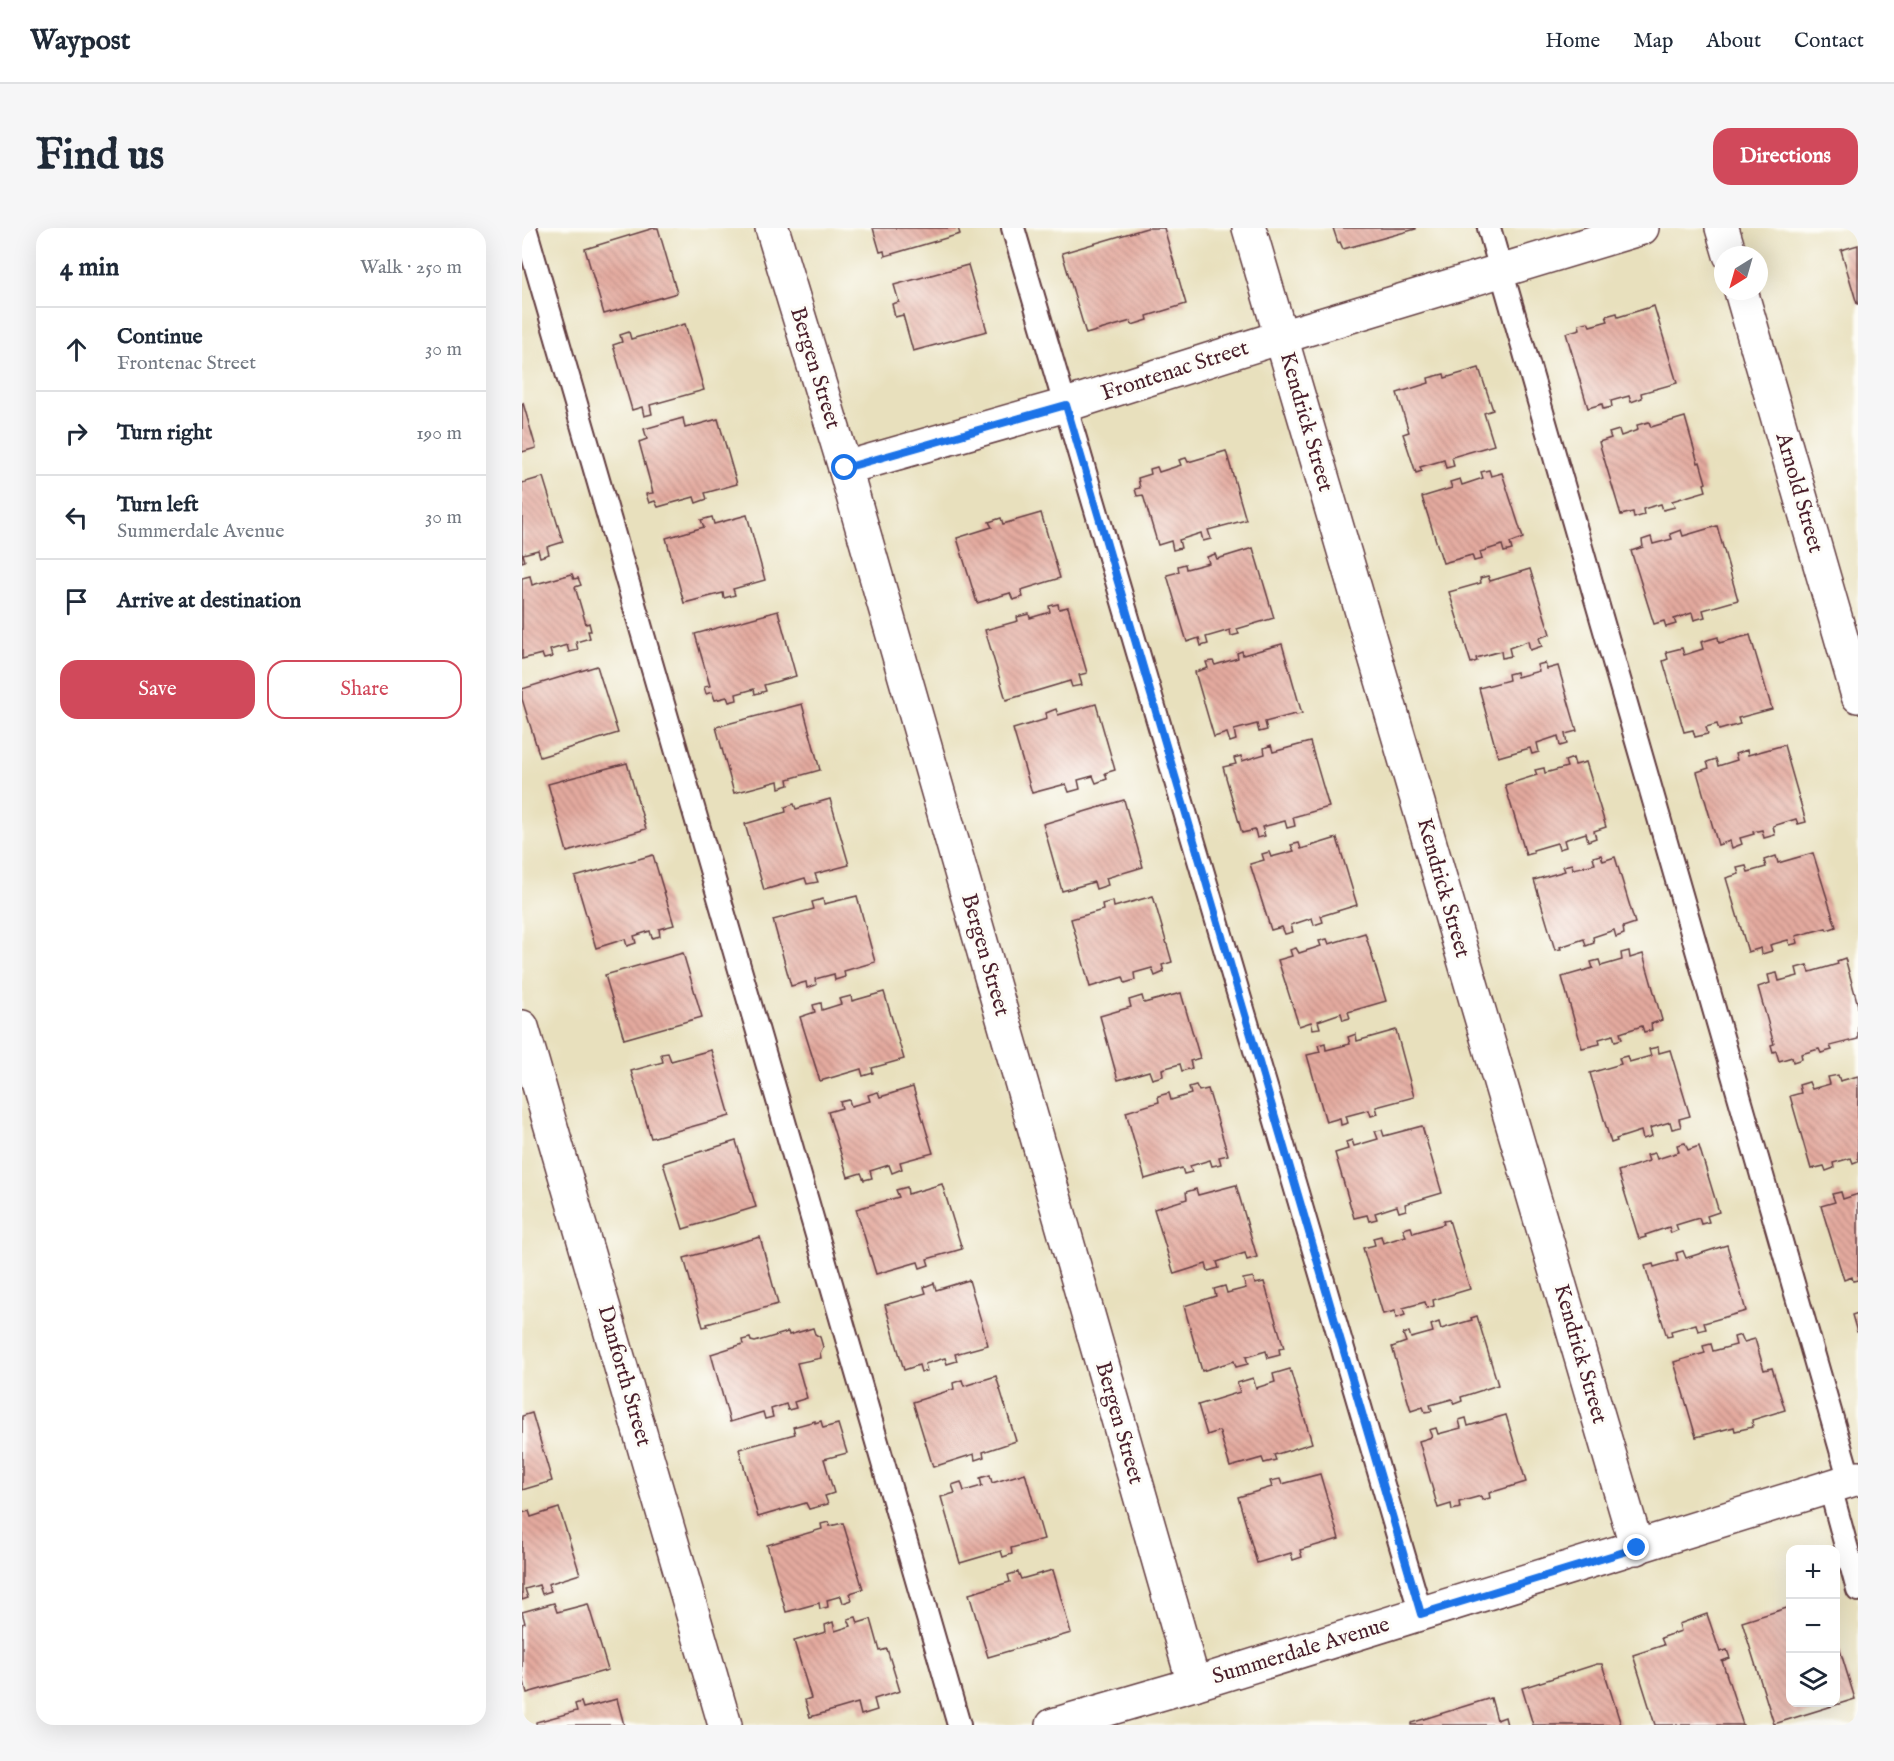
<!DOCTYPE html>
<html lang="en">
<head>
<meta charset="utf-8">
<style>
	:root { --surface:#fff; --page:#f6f6f7; --text:#1f2937; --muted:#747a83; --line:#e0e1e3; --accent:#d1495b }
	body { margin:0; font-family:"IM FELL English",serif; background:var(--page); color:var(--text) }
	.controls { position:absolute; right:18px; bottom:18px; display:grid; overflow:hidden; border-radius:12px; box-shadow:0 6px 24px #0002 }
	.controls button { width:54px; height:54px; display:grid; place-items:center; padding:0; border:0; border-bottom:2px solid var(--line); background:var(--surface); color:var(--text); font:30px sans-serif }
	.compass { position:absolute; left:1192px; top:18px; width:54px; height:54px; border-radius:50%; background:var(--surface); box-shadow:0 6px 24px #0002; rotate:217deg }
	.stop { position:absolute; width:18px; height:18px; margin:-14px; border:4px solid #1a73e8; border-radius:50%; background:#fff }
	.stop.end { background:#1a73e8; border-color:#fff; box-shadow:0 2px 6px #0008 }
	.list { margin:0; padding:0; list-style:none }
	h2 { display:flex; justify-content:space-between; align-items:center; height:78px; margin:0; padding:0 24px; font-size:26px }
	h2 small { font-size:20px; font-weight:400; color:var(--muted) }
	.list li { display:grid; grid-template-columns:39px 1fr auto; gap:18px; align-items:center; box-sizing:border-box; height:84px; padding:0 24px; border-top:2px solid var(--line) }
	.list b { display:block; font-size:22px; white-space:nowrap }
	.list p { margin:0; font-size:20px; white-space:nowrap; color:var(--muted) }
	.list em { font-size:20px; font-style:normal; color:var(--muted) }
	.actions { display:flex; gap:12px; padding:18px 24px }
	.actions a { flex:1; padding:14px 0; border:2px solid var(--accent); border-radius:18px; text-align:center; font-size:21px; color:var(--accent) }
	.actions .main { background:var(--accent); color:#fff }
	.icon { flex:none; width:33px; height:33px; fill:none; stroke:currentColor; stroke-width:2; stroke-linecap:round; stroke-linejoin:round }
	.map { position:relative; flex:none; width:1336px; height:1497px; overflow:hidden; border-radius:18px }
	header { display:flex; align-items:center; gap:36px; box-sizing:border-box; height:84px; padding:0 30px; background:var(--surface); border-bottom:2px solid var(--line) }
	header strong { font-size:28px }
	nav { display:flex; gap:33px; margin-inline-start:auto; font-size:21px }
	.intro { display:flex; align-items:center; justify-content:space-between; box-sizing:border-box; height:144px; padding:0 36px }
	h1 { margin:0; font-size:42px }
	.button { padding:15px 27px; border-radius:18px; background:var(--accent); color:#fff; font-size:21px; font-weight:700 }
	main { display:flex; gap:36px; padding:0 36px }
	aside { flex:1; background:var(--surface); border-radius:18px; box-shadow:0 6px 24px #0002 }
	.map>svg:first-child { display:block }
	.building { fill:url(#building-back-hatch) }
	.lines { fill:none; stroke-linecap:round; stroke-linejoin:round }
	.lane-casing { stroke:#623c41; stroke-width:26 }
	.street-casing { stroke:#623c41; stroke-width:36 }
	.secondary-casing { stroke:#623c41; stroke-width:36 }
	.lane { stroke:#fff; stroke-width:22 }
	.street { stroke:#fff; stroke-width:33 }
	.secondary { stroke:#fff; stroke-width:33 }
	.route { stroke:#1a73e8; stroke-width:8 }
	.labels { text-anchor:middle; dominant-baseline:central; stroke-width:6; stroke-linejoin:round; paint-order:stroke }
	.street-label { font-size:22px; fill:#4a1f2b; stroke:#fdfcf7 }
</style>
</head>
<body>
<header>
<strong>Waypost</strong>
<nav><a>Home</a><a>Map</a><a>About</a><a>Contact</a></nav>
</header>
<div class="intro"><h1>Find us</h1><a class="button">Directions</a></div>
<main>
<aside>
<h2>4 min<small>Walk · 250 m</small></h2>
<ul class="list">
<li><svg class="icon" aria-label="ahead" viewBox="0 0 24 24"><path d="M12 20V5M6 11l6-6 6 6"/></svg><div><b>Continue</b><p>Frontenac Street</p></div><em>30 m</em></li>
<li><svg class="icon" aria-label="right" viewBox="0 0 24 24"><path d="M7 20v-9h11M14 6l5 5-5 5"/></svg><div><b>Turn right</b></div><em>190 m</em></li>
<li><svg class="icon" aria-label="left" viewBox="0 0 24 24"><path d="M17 20v-9H6M10 6l-5 5 5 5"/></svg><div><b>Turn left</b><p>Summerdale Avenue</p></div><em>30 m</em></li>
<li><svg class="icon" aria-label="arrive" viewBox="0 0 24 24"><path d="M6 21V4h12l-3 4 3 4H6"/></svg><div><b>Arrive at destination</b></div></li>
</ul>
<div class="actions"><a class="main">Save</a><a>Share</a></div>
</aside>
<div class="map">
<svg width="1336" height="1497" viewBox="0 0 1336 1497">
	<defs>
		<pattern id="building-back-hatch" width="6" height="6" patternUnits="userSpaceOnUse" patternTransform="scale(1.5)"><rect width="6" height="6" fill="#e4aa9f"/><path d="M-1 5l2 2M0 0l6 6M5-1l2 2" fill="none" stroke="#bb8a82"/></pattern>
	</defs>
	<rect width="100%" height="100%" fill="#fdfcf7"/>
	<filter id="ink" filterUnits="userSpaceOnUse"><feTurbulence type="fractalNoise" baseFrequency=".0167" numOctaves="2"/><feDisplacementMap in="SourceGraphic" scale="12" xChannelSelector="R" yChannelSelector="G"/><feConvolveMatrix kernelMatrix="1 2 1 2 8 2 1 2 1" color-interpolation-filters="sRGB"/></filter>
	<filter id="wash" filterUnits="userSpaceOnUse"><feTurbulence type="fractalNoise" baseFrequency=".008" numOctaves="4" result="noise"/><feDisplacementMap in="SourceGraphic" scale="24" xChannelSelector="R" yChannelSelector="G"/><feGaussianBlur stdDeviation="1.35" result="paint"/><feColorMatrix in="noise" values="0 0 0 0 0 0 0 0 0 0 0 0 0 0 0 0 0 1.4 0 .05"/><feComposite in="paint" operator="in"/></filter>
	<g filter="url(#wash)">
		<rect width="100%" height="100%" fill="#e8e0bd"/>
		<g id="blocks">
			<g class="building">
				<polygon points="132,0 136,0 155,65 82,86 63,21"/>
				<polygon points="351,0 436,0 438,6 363,28 362,23 358,24"/>
				<polygon points="625,0 642,0 664,76 625,88 626,92 610,97 609,93 564,106 540,25"/>
				<polygon points="811,0 894,0 894,1 821,21 818,14 816,15"/>
				<polygon points="1336,17 1336,76 1335,76 1319,22"/>
				<polygon points="446,37 465,103 391,123 381,87 373,89 370,76 377,74 372,57"/>
				<polygon points="1132,78 1155,155 1119,165 1120,170 1109,174 1107,168 1089,173 1090,179 1081,181 1080,176 1066,180 1044,105 1058,101 1057,96 1066,94 1068,98 1086,93 1084,88 1095,85 1096,89"/>
				<polygon points="163,96 182,162 128,177 130,186 122,188 120,179 110,182 91,117 100,114 98,107 107,104 109,111"/>
				<polygon points="957,140 971,182 962,185 972,217 930,229 932,238 924,240 922,232 898,239 900,243 894,245 881,206 887,204 875,165 907,155 906,150 922,146 923,150"/>
				<polygon points="1,175 14,220 0,224 0,176"/>
				<polygon points="1163,189 1176,235 1178,234 1184,255 1182,256 1184,263 1150,273 1153,279 1141,282 1139,276 1121,281 1122,287 1112,290 1111,284 1099,287 1077,214 1089,210 1087,205 1097,202 1099,208 1116,202 1115,197 1127,194 1129,199"/>
				<polygon points="161,190 163,200 196,191 215,256 183,265 185,271 174,275 172,269 136,279 133,273 127,275 124,266 131,265 117,214 125,211 122,201"/>
				<polygon points="704,223 724,292 686,302 689,311 681,313 679,305 657,312 659,320 651,322 649,313 636,317 621,267 615,268 613,261 618,260 616,250 629,246 628,241 635,239 637,244 659,237 657,232 664,230 666,234"/>
				<polygon points="967,242 969,248 980,245 1001,310 988,315 990,322 982,324 980,317 958,324 960,331 952,333 950,327 921,335 900,269 930,260 928,254 938,251 940,257 961,250 959,244"/>
				<polygon points="21,249 41,314 25,319 27,326 18,329 16,322 1,326 3,333 0,334 0,255"/>
				<polygon points="519,285 538,350 499,362 501,369 491,372 488,365 455,375 435,310 470,299 467,294 479,290 481,296"/>
				<polygon points="225,287 243,352 211,361 213,367 202,370 201,365 162,375 144,310 182,299 179,292 190,289 192,296"/>
				<polygon points="1195,298 1216,372 1181,382 1183,389 1172,392 1170,385 1152,391 1154,396 1144,399 1142,393 1132,396 1109,323 1121,319 1120,312 1129,309 1131,316 1150,311 1148,306 1159,302 1161,308"/>
				<polygon points="731,320 752,390 715,401 717,406 709,408 708,402 684,409 686,416 679,418 677,410 665,414 645,347 657,344 656,338 663,336 664,341 687,335 685,329 693,326 695,331"/>
				<polygon points="1008,341 1028,406 1017,410 1020,418 1008,422 1006,413 987,420 989,428 980,430 979,423 954,430 955,433 949,435 927,364 959,355 958,350 966,348 968,353"/>
				<polygon points="50,346 52,351 56,350 59,357 53,359 64,396 67,395 69,403 66,403 68,410 54,414 56,422 47,424 45,417 28,422 30,429 22,431 20,426 0,431 0,350 8,348 10,357"/>
				<polygon points="536,376 537,381 546,379 565,445 557,447 560,457 550,459 548,453 484,472 463,402 496,393 495,389 507,386 508,390 528,384 527,378"/>
				<polygon points="256,383 274,448 242,457 244,463 233,466 232,461 214,466 215,472 207,474 205,469 193,472 190,464 184,466 182,459 188,458 173,406"/>
				<polygon points="1228,407 1250,481 1216,490 1218,496 1197,502 1195,496 1184,499 1186,506 1173,509 1171,502 1162,504 1141,433 1146,431 1144,424 1160,420 1162,427 1181,421 1179,414 1196,409 1197,415"/>
				<polygon points="760,416 780,486 774,487 773,486 743,494 745,502 737,504 735,496 712,502 714,512 708,514 705,505 692,509 673,444 686,440 684,434 691,433 693,437 716,430 715,425 720,423 721,427"/>
				<polygon points="1023,435 1025,441 1036,438 1055,503 1043,506 1045,516 1038,518 1036,508 1015,515 1017,524 1010,526 1008,520 976,529 957,460 987,452 986,446 994,444 995,449 1017,443 1015,437"/>
				<polygon points="75,438 96,505 18,529 0,471 0,461"/>
				<polygon points="280,476 298,542 266,551 267,557 257,560 256,553 212,565 194,499"/>
				<polygon points="574,476 593,542 583,545 585,551 574,555 571,548 556,552 558,561 547,564 544,556 510,565 491,501 525,491 524,485 534,481 536,487"/>
				<polygon points="788,514 807,579 771,589 773,598 765,600 763,593 740,599 743,608 735,610 733,602 720,605 701,539 714,536 712,530 719,528 720,533 743,526 742,520 749,517 751,524"/>
				<polygon points="1262,517 1284,594 1276,596 1274,591 1251,598 1253,607 1242,610 1240,602 1231,604 1232,606 1218,610 1220,616 1210,620 1208,613 1196,617 1175,544 1187,540 1185,534 1194,531 1196,538 1215,532 1213,526 1225,522 1226,527"/>
				<polygon points="1051,530 1053,537 1064,534 1084,599 1072,603 1074,610 1066,613 1064,605 1042,612 1044,619 1037,621 1035,615 1011,622 1012,625 1004,627 983,557 1015,547 1013,542 1022,540 1023,545 1045,539 1043,533"/>
				<polygon points="105,535 124,601 45,624 26,556"/>
				<polygon points="308,571 327,637 293,646 296,654 285,656 283,650 242,662 223,596 264,584 263,579 272,576 274,581"/>
				<polygon points="602,572 621,639 584,650 586,657 574,661 572,654 540,663 521,596"/>
				<polygon points="815,610 835,677 799,688 801,694 792,697 790,690 769,697 771,704 763,706 760,699 749,702 728,636 742,632 740,626 747,624 749,629 772,623 769,617 777,615 779,621"/>
				<polygon points="1291,625 1314,699 1305,702 1304,700 1274,708 1276,715 1268,717 1266,712 1248,717 1250,723 1240,726 1239,720 1226,724 1204,650 1217,646 1215,640 1224,638 1226,644 1244,639 1242,632 1254,628 1256,635"/>
				<polygon points="131,627 152,697 137,701 138,708 130,710 128,703 112,708 114,715 105,718 103,711 74,720 53,649"/>
				<polygon points="1079,627 1081,633 1093,629 1113,695 1101,699 1102,706 1094,709 1092,702 1071,709 1072,715 1064,718 1062,711 1038,719 1039,721 1033,722 1012,652 1043,643 1041,638 1050,636 1051,641 1073,636 1071,629"/>
				<polygon points="335,668 353,734 322,743 323,749 313,752 312,746 293,751 294,757 285,760 284,754 269,758 251,692 292,681 290,674 301,671 302,676"/>
				<polygon points="631,668 650,734 640,737 642,744 633,748 630,740 612,745 613,752 603,755 601,749 568,759 549,691 581,682 580,676 591,673 592,679"/>
				<polygon points="843,705 864,773 826,784 828,790 821,792 819,785 796,793 798,800 791,801 789,794 777,798 756,732 770,728 768,722 774,720 777,725 799,718 797,713 805,711 807,716"/>
				<polygon points="1107,723 1108,730 1121,726 1140,792 1129,796 1130,802 1122,804 1120,798 1098,805 1100,811 1093,813 1091,807 1077,811 1078,816 1060,820 1040,749 1071,740 1069,734 1077,732 1079,738 1100,732 1099,725"/>
				<polygon points="161,725 180,789 102,811 83,747"/>
				<polygon points="1323,730 1336,777 1336,811 1308,818 1310,822 1299,825 1297,821 1279,826 1280,831 1271,834 1270,829 1257,833 1254,823 1251,824 1249,817 1252,816 1236,759 1248,755 1246,747 1255,745 1257,753 1276,748 1274,740 1285,737 1288,744 1316,736 1315,733"/>
				<polygon points="362,764 382,831 350,840 351,845 341,848 339,841 298,853 278,789 293,784 291,777 299,775 300,782 319,776 317,771 329,768 330,773"/>
				<polygon points="659,765 678,830 668,833 670,840 660,843 658,836 640,841 641,848 630,851 627,843 596,852 578,788 609,779 607,772 620,768 622,775"/>
				<polygon points="874,802 892,869 854,879 856,886 849,888 847,882 824,888 826,895 819,897 818,890 804,894 785,827 798,824 796,817 803,815 804,822 828,816 826,809 834,806 835,813"/>
				<polygon points="1136,819 1137,825 1148,822 1168,888 1157,891 1159,899 1150,901 1148,894 1128,900 1130,908 1121,911 1119,903 1094,911 1095,913 1089,915 1068,845 1099,836 1097,830 1105,828 1107,834 1129,828 1127,821"/>
				<polygon points="189,822 208,888 129,910 109,843 141,834 139,826 146,825 149,833"/>
				<polygon points="1316,847 1318,853 1336,848 1336,933 1331,935 1329,930 1311,935 1312,940 1304,943 1302,938 1289,941 1268,868 1279,865 1277,857 1287,854 1290,861 1308,856 1306,849"/>
				<polygon points="674,857 677,863 686,861 706,927 697,929 699,936 690,938 688,932 668,938 670,944 662,946 660,940 623,951 604,884 637,874 636,868 647,865 649,872 669,866 667,859"/>
				<polygon points="391,859 411,925 378,934 380,941 370,945 367,937 348,943 350,950 342,952 339,945 326,949 306,884 320,880 318,874 327,872 329,878 348,873 346,867 356,864 358,869"/>
				<polygon points="900,898 920,965 883,976 884,982 877,984 875,978 853,985 855,991 847,993 845,987 832,990 813,925 826,921 824,914 830,912 832,918 856,911 853,903 860,902 862,908"/>
				<polygon points="214,913 234,979 161,1001 141,935"/>
				<polygon points="1163,915 1166,922 1177,918 1197,984 1185,988 1187,994 1179,996 1177,990 1154,997 1156,1002 1149,1005 1147,999 1123,1007 1124,1009 1117,1011 1096,943 1127,933 1125,927 1133,925 1135,931 1157,924 1155,917"/>
				<polygon points="420,956 440,1021 405,1031 407,1037 398,1040 396,1034 354,1046 334,981 377,969 374,962 385,959 386,966"/>
				<polygon points="714,957 735,1029 725,1032 723,1025 695,1034 697,1040 686,1043 684,1036 652,1046 632,981 665,971 664,964 674,961 676,967"/>
				<polygon points="1319,964 1321,971 1336,966 1336,1052 1331,1053 1330,1049 1322,1052 1299,978 1313,974 1310,966"/>
				<polygon points="927,992 948,1061 911,1072 912,1078 905,1080 903,1074 881,1080 883,1087 874,1090 873,1083 861,1086 841,1020 853,1017 851,1010 859,1008 861,1015 884,1008 881,1001 889,999 891,1005 922,996 921,993"/>
				<polygon points="238,1009 256,1076 185,1096 186,1098 181,1099 162,1030"/>
				<polygon points="1205,1017 1224,1083 1182,1095 1184,1101 1176,1103 1174,1096 1149,1103 1150,1108 1145,1109 1123,1038 1131,1036 1132,1039 1156,1032 1154,1025 1161,1023 1164,1030"/>
				<polygon points="731,1049 733,1056 742,1054 762,1120 757,1121 758,1127 746,1130 744,1123 724,1129 726,1136 714,1139 712,1133 680,1143 662,1078 694,1068 692,1061 703,1058 705,1065 724,1060 721,1051"/>
				<polygon points="447,1052 466,1117 433,1126 435,1133 425,1136 423,1130 403,1136 405,1143 399,1144 397,1137 382,1142 363,1077 404,1065 402,1059 412,1055 414,1062"/>
				<polygon points="1336,1085 1336,1104 1335,1104 1330,1087"/>
				<polygon points="955,1088 976,1157 939,1169 940,1173 932,1176 930,1171 908,1177 910,1183 903,1184 901,1179 889,1183 870,1119 884,1114 881,1106 887,1104 889,1110 911,1104 909,1097 917,1094 919,1101 950,1092 949,1090"/>
				<polygon points="291,1100 293,1106 298,1109 301,1119 298,1125 299,1130 275,1135 285,1170 272,1174 274,1180 266,1182 264,1176 249,1181 251,1189 243,1191 241,1184 208,1194 189,1126 221,1116 220,1112 228,1110 229,1113 233,1114 266,1104 267,1107"/>
				<polygon points="1219,1107 1222,1114 1233,1111 1242,1142 1250,1140 1263,1182 1230,1192 1231,1199 1213,1203 1212,1199 1174,1209 1152,1134 1183,1125 1181,1118 1189,1116 1191,1123 1214,1117 1212,1109"/>
				<polygon points="768,1141 790,1215 752,1227 754,1232 742,1235 740,1230 708,1239 698,1205 697,1203 685,1207 676,1177 718,1164 715,1155 731,1150 734,1160 753,1154 751,1146"/>
				<polygon points="474,1148 494,1213 461,1224 462,1229 453,1232 452,1226 411,1239 391,1174 432,1161 431,1155 440,1152 442,1158"/>
				<polygon points="10,1185 30,1253 0,1262 0,1188"/>
				<polygon points="984,1187 1004,1254 967,1265 968,1270 960,1272 959,1268 937,1274 938,1280 930,1282 929,1276 916,1280 897,1213 910,1209 907,1202 914,1200 916,1206 939,1200 937,1192 944,1190 946,1198"/>
				<polygon points="293,1193 293,1195 299,1193 301,1200 316,1196 325,1225 302,1231 312,1265 303,1268 306,1276 287,1281 284,1275 236,1289 217,1221 273,1206 271,1199"/>
				<polygon points="503,1245 522,1311 489,1320 490,1326 481,1329 479,1323 438,1335 419,1269 433,1265 430,1257 439,1254 442,1263 460,1258 458,1250 468,1247 470,1255"/>
				<polygon points="798,1246 817,1311 778,1322 780,1329 771,1332 769,1325 735,1335 716,1269 750,1259 748,1253 758,1251 760,1256"/>
				<polygon points="37,1280 58,1346 26,1356 29,1363 20,1366 17,1357 3,1361 6,1370 0,1372 0,1285 7,1283 9,1289"/>
				<polygon points="307,1294 308,1298 321,1295 341,1361 328,1365 330,1372 321,1375 319,1368 305,1372 306,1379 298,1381 297,1375 264,1384 245,1317 300,1301 299,1296"/>
				<polygon points="531,1342 549,1405 466,1429 447,1366 488,1354 486,1347 496,1344 499,1351"/>
				<polygon points="32,1375 35,1384 66,1376 86,1442 5,1465 0,1446 0,1396 3,1395 0,1384"/>
				<polygon points="1268,1379 1268,1474 1314,1474 1314,1409 1333,1471 1252,1496 1220,1394"/>
				<polygon points="1185,1386 1198,1424 1205,1422 1208,1430 1200,1433 1221,1497 1133,1497 1111,1427 1142,1417 1139,1410 1159,1403 1157,1396"/>
				<polygon points="334,1389 336,1395 349,1391 358,1423 365,1421 378,1463 352,1471 355,1482 339,1487 336,1475 288,1489 283,1472 289,1470 272,1413 304,1404 303,1397 311,1394 313,1403 329,1398 326,1391"/>
				<polygon points="1075,1436 1080,1436 1099,1497 1011,1497 1000,1460"/>
				<polygon points="969,1470 975,1492 983,1489 985,1497 889,1497 889,1495"/>
				<polygon points="95,1471 102,1497 14,1497 14,1494 55,1483 53,1476 59,1474 61,1480"/>
			</g>
		</g>
	</g>
	<g filter="url(#ink)">
		<use href="#blocks" fill-opacity="0" stroke="#623c41" stroke-width="1.5"/>
		<g class="lines">
			<g class="lane-casing">
				<g id="lane">
					<polyline points="3,0 437,1497"/>
					<polyline points="491,0 899,1386"/>
					<polyline points="967,0 1328,1253"/>
					<polyline points="1308,1259 1336,1362"/>
				</g>
			</g>
			<g class="street-casing">
				<g id="street">
					<polyline points="250,0 323,240 672,1456"/>
					<polyline points="727,0 1115,1320"/>
					<polyline points="1200,0 1208,27"/>
					<polyline points="1219,63 1336,468"/>
					<polyline points="323,240 544,177 759,109 1120,0"/>
					<polyline points="0,799 203,1497"/>
				</g>
			</g>
			<g class="secondary-casing">
				<polyline id="secondary" points="531,1497 672,1456 1336,1250"/>
			</g>
			<use href="#lane" class="lane"/>
			<use href="#street" class="street"/>
			<use href="#secondary" class="secondary"/>
		</g>
	</g>
	<g class="lines" filter="url(#ink)">
		<polyline class="route" points="323,240 544,177 899,1386 1115,1320"/>
	</g>
	<g class="labels">
		<g class="street-label">
			<text transform="translate(293 140) rotate(73)">Bergen Street</text>
			<text transform="translate(653 143) rotate(-18)">Frontenac Street</text>
			<text transform="translate(784 194) rotate(74)">Kendrick Street</text>
			<text transform="translate(1277 265) rotate(74)">Arnold Street</text>
			<text transform="translate(921 660) rotate(74)">Kendrick Street</text>
			<text transform="translate(463 727) rotate(74)">Bergen Street</text>
			<text transform="translate(1058 1126) rotate(74)">Kendrick Street</text>
			<text transform="translate(102 1148) rotate(74)">Danforth Street</text>
			<text transform="translate(597 1195) rotate(74)">Bergen Street</text>
			<text transform="translate(779 1423) rotate(-17)">Summerdale Avenue</text>
		</g>
	</g>
</svg>
<div class="controls">
<button>+</button>
<button>−</button>
<button><svg class="icon" aria-label="layers" viewBox="0 0 24 24"><path d="M12 4l9 5-9 5-9-5zM3 14l9 5 9-5"/></svg></button>
</div>
<svg class="compass" viewBox="-18 -18 36 36"><path d="M0-13l5 13h-10z" fill="#e53935"/><path d="M0 13l5-13h-10z" fill="#747a83"/></svg>
<div class="stop" style="left:323px;top:240px"></div>
<div class="stop end" style="left:1115px;top:1320px"></div>
</div>
</main>
</body>
</html>
